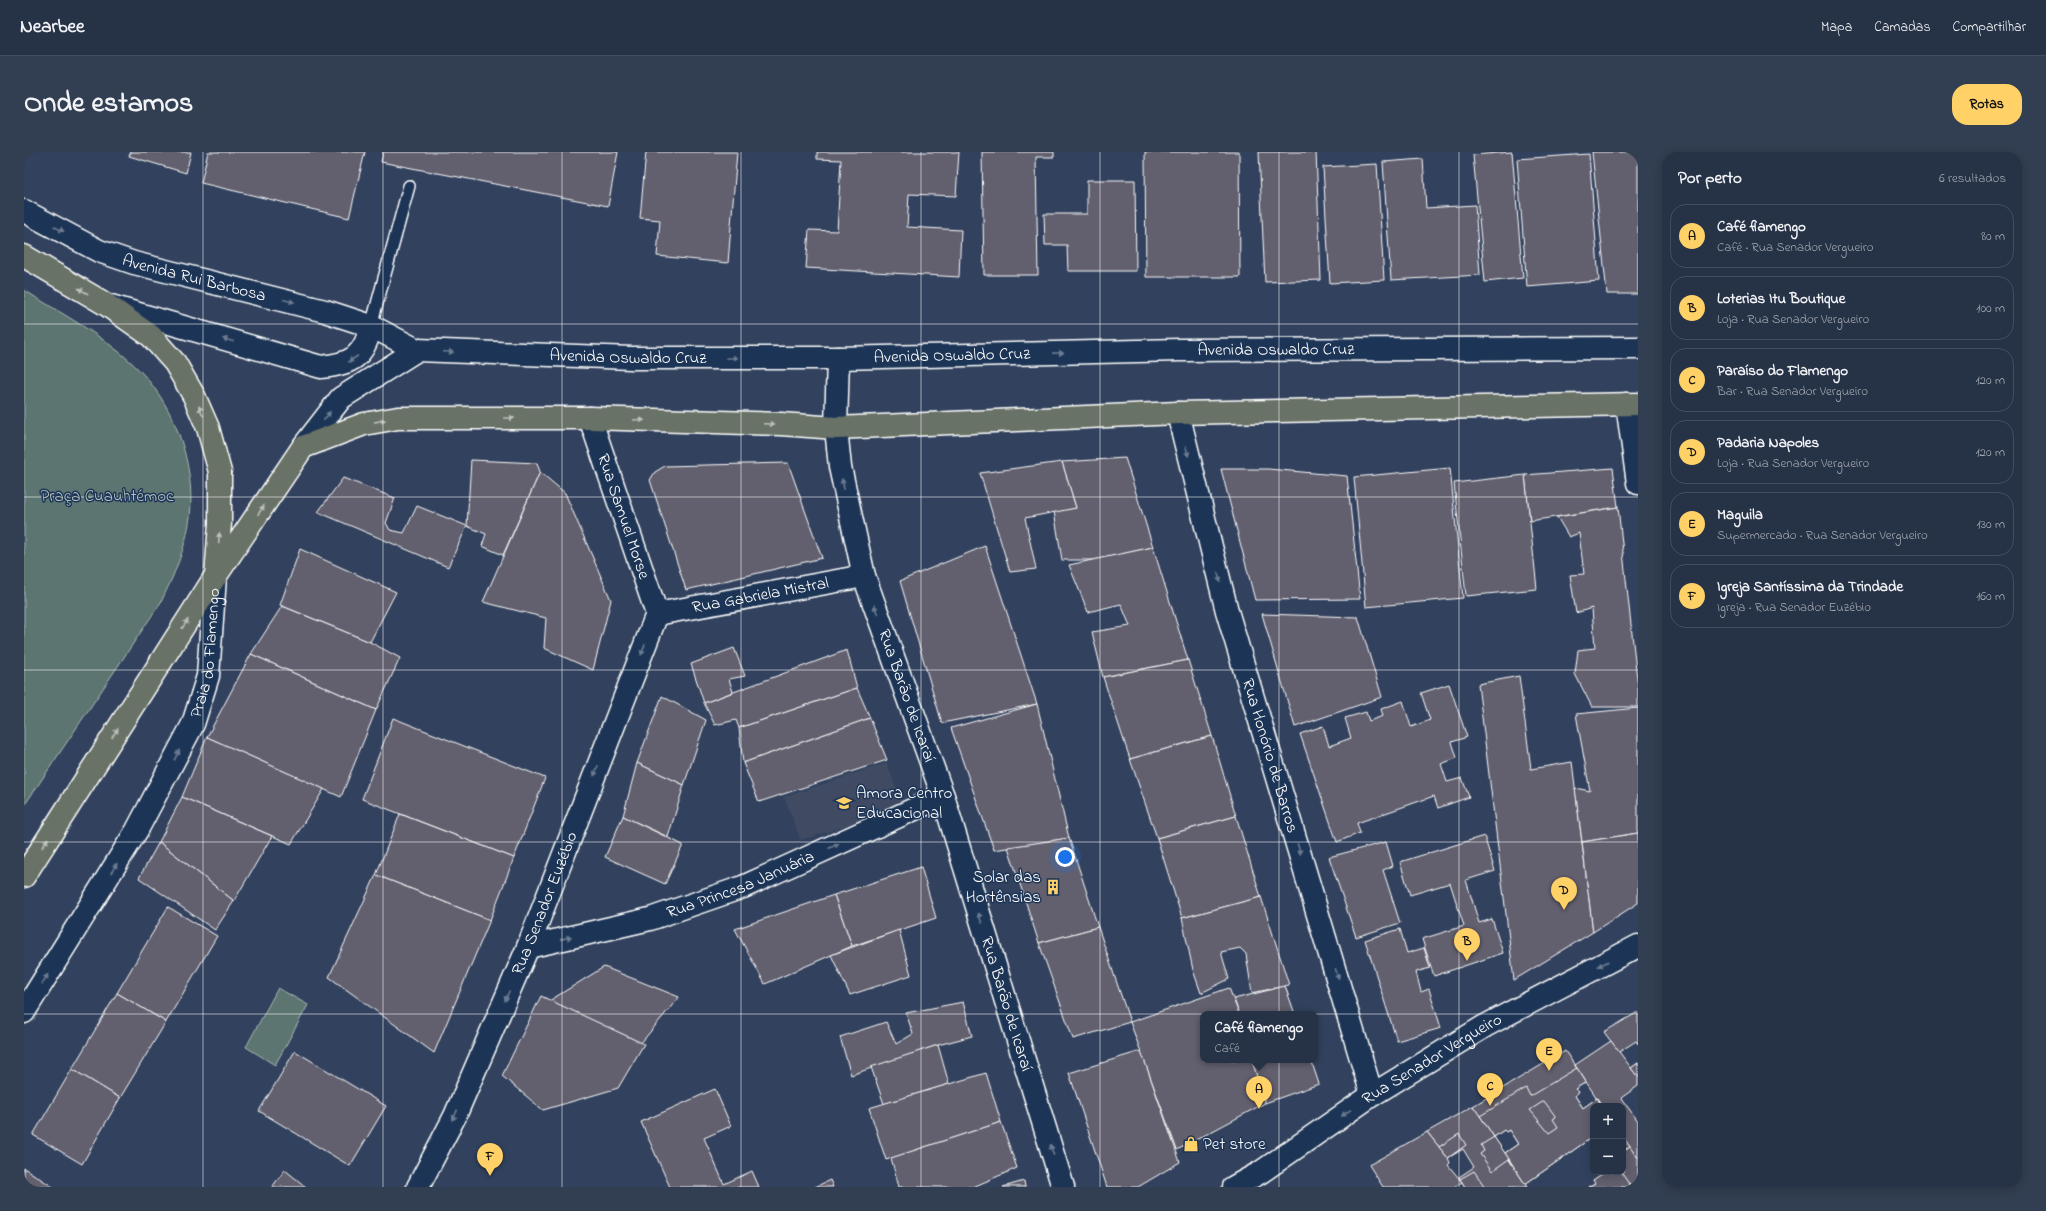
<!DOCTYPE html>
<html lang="pt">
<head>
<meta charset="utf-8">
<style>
	:root { --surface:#263246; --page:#323e51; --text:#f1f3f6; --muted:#a4aab3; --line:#424d5f; --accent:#ffd166 }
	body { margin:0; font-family:"Indie Flower",sans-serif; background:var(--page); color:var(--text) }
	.controls { position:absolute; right:12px; bottom:12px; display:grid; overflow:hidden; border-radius:8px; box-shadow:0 2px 10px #0003 }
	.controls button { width:36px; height:36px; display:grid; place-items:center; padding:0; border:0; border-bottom:1px solid var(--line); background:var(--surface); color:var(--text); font:20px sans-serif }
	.you { position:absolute; left:1041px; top:705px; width:14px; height:14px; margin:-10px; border:3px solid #fff; border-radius:50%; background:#1a73e8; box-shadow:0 0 0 6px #1a73e833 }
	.badge { display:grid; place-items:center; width:26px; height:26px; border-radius:50%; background:var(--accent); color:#111; font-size:13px; font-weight:700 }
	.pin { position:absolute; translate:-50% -33px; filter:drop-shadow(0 1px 2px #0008) }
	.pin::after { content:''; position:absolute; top:21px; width:14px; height:12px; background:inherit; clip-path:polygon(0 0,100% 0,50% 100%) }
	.popup { position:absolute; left:1176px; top:859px; width:118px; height:52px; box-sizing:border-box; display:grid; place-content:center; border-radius:8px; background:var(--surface); filter:drop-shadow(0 1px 3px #0005); font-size:13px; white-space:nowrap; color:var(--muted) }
	.popup b { font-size:15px; color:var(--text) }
	.popup::after { content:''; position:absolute; left:50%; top:100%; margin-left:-8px; border:8px solid transparent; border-top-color:var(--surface) }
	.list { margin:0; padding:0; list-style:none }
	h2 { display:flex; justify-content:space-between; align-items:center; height:52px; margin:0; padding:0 16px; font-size:17px }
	h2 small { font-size:13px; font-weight:400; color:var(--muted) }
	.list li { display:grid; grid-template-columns:26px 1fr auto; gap:12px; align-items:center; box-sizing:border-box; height:64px; margin:0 8px 8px; padding:0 8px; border:1px solid var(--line); border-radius:16px }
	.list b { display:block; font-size:15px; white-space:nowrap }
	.list p { margin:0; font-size:13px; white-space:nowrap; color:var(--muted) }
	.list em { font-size:13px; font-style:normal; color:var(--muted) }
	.map { position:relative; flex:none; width:1614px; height:1035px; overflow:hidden; border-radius:16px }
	header { display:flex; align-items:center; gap:24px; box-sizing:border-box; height:56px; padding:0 20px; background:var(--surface); border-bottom:1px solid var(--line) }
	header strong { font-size:19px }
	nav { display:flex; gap:22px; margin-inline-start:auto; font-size:14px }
	.intro { display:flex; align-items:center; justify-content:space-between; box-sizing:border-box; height:96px; padding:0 24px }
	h1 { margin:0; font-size:28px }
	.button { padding:10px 18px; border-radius:16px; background:var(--accent); color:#111; font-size:14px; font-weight:700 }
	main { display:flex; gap:24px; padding:0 24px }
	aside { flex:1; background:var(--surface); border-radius:16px; box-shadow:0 2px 10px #0003 }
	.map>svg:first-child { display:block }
	.built { fill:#404b63 }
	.green { fill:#5b7470; stroke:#adbab8 }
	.building { fill:#625f6e; stroke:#fff }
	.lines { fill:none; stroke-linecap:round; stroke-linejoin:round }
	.lane-casing { stroke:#fff; stroke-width:14 }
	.street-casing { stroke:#fff; stroke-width:25 }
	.secondary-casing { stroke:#fff; stroke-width:25 }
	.primary-casing { stroke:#fff; stroke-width:25 }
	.lane { stroke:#1d3557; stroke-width:11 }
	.street { stroke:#1d3557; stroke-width:22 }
	.secondary { stroke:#1d3557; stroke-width:22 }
	.primary { stroke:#697266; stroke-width:22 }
	.oneway { fill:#6c7c92 }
	.oneway2 { fill:#bcc0ba }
	.grid { fill:none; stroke:#fff; stroke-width:1; stroke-opacity:0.55 }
	.labels { text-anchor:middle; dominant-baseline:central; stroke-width:3; stroke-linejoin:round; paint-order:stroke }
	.street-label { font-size:17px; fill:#fff; stroke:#1d3557 }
	.park-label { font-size:17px; fill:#b5c0bf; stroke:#1d3557 }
	.poi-label { font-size:17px; fill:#fff; stroke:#1d3557; text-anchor:start }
</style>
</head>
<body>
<header>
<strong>Nearbee</strong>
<nav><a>Mapa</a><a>Camadas</a><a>Compartilhar</a></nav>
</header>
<div class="intro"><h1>Onde estamos</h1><a class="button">Rotas</a></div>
<main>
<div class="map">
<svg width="1614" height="1035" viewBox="0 0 1614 1035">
	<rect width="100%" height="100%" fill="#32425e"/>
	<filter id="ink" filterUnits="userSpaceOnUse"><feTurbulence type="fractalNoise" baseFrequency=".025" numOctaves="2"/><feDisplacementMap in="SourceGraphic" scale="8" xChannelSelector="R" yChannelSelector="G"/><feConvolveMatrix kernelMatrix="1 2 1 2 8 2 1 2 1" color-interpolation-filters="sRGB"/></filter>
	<g filter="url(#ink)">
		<polygon class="built" points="863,611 879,656 777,688 760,645"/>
		<g class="green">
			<path d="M0,138C36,161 77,182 108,211C149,248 172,311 166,365C162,396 150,423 137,450L0,654Z"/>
			<polygon points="254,836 284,853 251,913 222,895"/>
		</g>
		<g class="building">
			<polygon points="107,0 167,0 162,21 105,4"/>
			<polygon points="184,0 341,0 325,66 177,31"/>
			<polygon points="359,0 594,0 584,54 357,10"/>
			<polygon points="622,0 713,0 704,111 633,104 636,68 616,66"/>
			<polygon points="793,0 935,0 932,44 885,42 883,75 937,78 935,125 782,116 785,78 813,79 817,8 793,7"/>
			<polygon points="958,0 1030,0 1030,5 1012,5 1014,123 960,123"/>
			<polygon points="1121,0 1215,0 1216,125 1122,125"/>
			<polygon points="1235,0 1292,0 1297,128 1241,130"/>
			<polygon points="1488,0 1499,126 1461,130 1449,3"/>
			<polygon points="1568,0 1614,0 1614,142 1583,142"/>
			<polygon points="1565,2 1575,129 1503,135 1493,7"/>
			<polygon points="1399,7 1402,56 1451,53 1456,123 1367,128 1359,10"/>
			<polygon points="1353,12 1360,128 1306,131 1299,15"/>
			<polygon points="1063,28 1111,28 1112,119 1044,119 1043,93 1021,93 1020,62 1063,62"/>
			<polygon points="1101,306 1129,395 1071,408 1038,408 1030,359 1052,356 1038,310"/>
			<polygon points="447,308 513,311 516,320 479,403 458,394 462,382 443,374"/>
			<polygon points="1038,310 1052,356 1001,366 1012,417 986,420 956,321"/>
			<polygon points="764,311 798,406 662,438 626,328 631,320 641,314"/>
			<polygon points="1426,316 1439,446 1342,455 1330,325"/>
			<polygon points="1589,316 1594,355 1506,369 1501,323"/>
			<polygon points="1197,317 1244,317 1323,324 1336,447 1231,448"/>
			<polygon points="516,320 541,341 587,448 569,518 520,496 522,466 459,450"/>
			<polygon points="1501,323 1513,437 1442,444 1430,331"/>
			<polygon points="319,326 371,346 362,371 366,378 380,381 393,354 443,374 424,415 294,360"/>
			<polygon points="1594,355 1614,536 1614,555 1568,555 1551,522 1554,498 1571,496 1568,456 1552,461 1546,423 1560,422 1555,381 1545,385 1533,365"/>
			<polygon points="961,394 1013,552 918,571 876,429"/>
			<polygon points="1129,395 1164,508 1079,525 1068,480 1106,474 1097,452 1064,460 1045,413"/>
			<polygon points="276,397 372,440 346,490 256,453"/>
			<polygon points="258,454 346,490 376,506 352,558 227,502"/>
			<polygon points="1238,462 1334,465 1358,545 1271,575"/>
			<polygon points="710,496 721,524 705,527 709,540 680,551 667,512"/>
			<polygon points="823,498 833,536 715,576 712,568 691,573 680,551"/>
			<polygon points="227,502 352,558 317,645 183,585"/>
			<polygon points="1164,508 1188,584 1106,607 1079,525"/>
			<polygon points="1495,524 1507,617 1548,610 1569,780 1490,828 1454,532"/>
			<polygon points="1425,532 1443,585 1428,590 1433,606 1417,612 1423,630 1438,626 1445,645 1414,656 1410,644 1333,671 1336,681 1313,690 1276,582 1299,574 1305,594 1327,586 1321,566 1342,560 1345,569 1359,564 1357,557 1379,549 1387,575 1406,568 1397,541"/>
			<polygon points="833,536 846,566 719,611 715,576"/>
			<polygon points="638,544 682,568 660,633 613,611"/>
			<polygon points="1013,552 1045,686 970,698 927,576"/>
			<polygon points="1614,556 1614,681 1558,690 1551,636 1566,639 1552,562"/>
			<polygon points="369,566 521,626 490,706 338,647"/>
			<polygon points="846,566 863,608 735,650 719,611"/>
			<polygon points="1188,584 1212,664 1133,686 1106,607"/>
			<polygon points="183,585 300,637 267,692 158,645"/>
			<polygon points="613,611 660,633 644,685 599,664"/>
			<polygon points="158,645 248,684 210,749 135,690"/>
			<polygon points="376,662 490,706 466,768 352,723"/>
			<polygon points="599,664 659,693 641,732 581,705"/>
			<polygon points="1212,664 1237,745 1158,766 1133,686"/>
			<polygon points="1614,681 1614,751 1569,780 1558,690"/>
			<polygon points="1460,684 1471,719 1442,728 1455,771 1468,767 1479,801 1410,824 1398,787 1440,774 1426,731 1386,743 1376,710"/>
			<polygon points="1045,686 1074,775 1015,791 984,695"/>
			<polygon points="135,690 210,749 191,778 115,726"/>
			<polygon points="1362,690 1369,714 1359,718 1376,771 1332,785 1305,705"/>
			<polygon points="897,715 912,766 828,794 810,743"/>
			<polygon points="352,723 466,768 410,901 305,825"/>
			<polygon points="810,743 828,794 741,832 711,777"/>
			<polygon points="1237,745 1265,833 1228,841 1222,802 1216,796 1197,800 1205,827 1177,841 1169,818 1158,766"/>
			<polygon points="144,755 193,784 142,870 93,841"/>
			<polygon points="1074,775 1106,870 1049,887 1015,791"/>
			<polygon points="1376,777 1383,801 1400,796 1406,816 1392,820 1397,840 1405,837 1417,876 1373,889 1341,788"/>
			<polygon points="875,778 887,823 826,843 807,803"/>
			<polygon points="580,815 655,845 617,891 525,849"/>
			<polygon points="1261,834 1271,862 1215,862 1210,847"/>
			<polygon points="1205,836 1215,862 1179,862 1179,908 1228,908 1241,951 1153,998 1106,870"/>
			<polygon points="93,841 142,870 96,946 48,917"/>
			<polygon points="517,844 620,892 594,936 519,958 478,924"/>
			<polygon points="939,850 948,884 914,893 827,923 816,885 862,870 872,892 889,882 882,861"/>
			<polygon points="1614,860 1614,892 1612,889 1595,900 1580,880"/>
			<polygon points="1587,889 1614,925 1614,934 1597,946 1614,969 1614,1006 1599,984 1599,954 1578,954 1551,913"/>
			<polygon points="914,893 925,932 860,952 847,915"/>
			<polygon points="271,899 362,954 326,1014 235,959"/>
			<polygon points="1117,899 1156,1010 1114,1035 1083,1035 1045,921"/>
			<polygon points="1541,899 1562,930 1551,937 1554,940 1551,944 1559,956 1573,946 1578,954 1569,954 1569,989 1567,986 1501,1032 1481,1001 1494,992 1485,978 1482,980 1480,978 1470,985 1449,954"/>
			<polygon points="1228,908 1287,908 1295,932 1241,951"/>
			<polygon points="1614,911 1614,925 1607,916"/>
			<polygon points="1614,911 1614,925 1607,916"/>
			<polygon points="1553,916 1562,930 1551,937 1554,940 1551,944 1559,956 1573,946 1578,954 1569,954 1569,989 1567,986 1501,1032 1481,1001 1494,992 1485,978 1482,980 1480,978 1470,985 1456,964 1502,936 1506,944"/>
			<polygon points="48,917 96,946 58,1012 9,983"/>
			<polygon points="962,921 977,970 862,1008 845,956"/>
			<polygon points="691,937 707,974 680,986 700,1032 728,1019 735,1035 646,1035 617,970"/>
			<polygon points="1520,949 1532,965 1529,967 1534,975 1525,981 1506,958"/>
			<polygon points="1449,954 1456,964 1503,1035 1441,1035 1435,1025 1450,1015 1439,997 1424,1006 1403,980"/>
			<polygon points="977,970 993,1016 949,1035 875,1035 867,1006"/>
			<polygon points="1403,980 1424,1006 1426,1011 1424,1013 1438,1030 1431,1035 1359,1035 1345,1013"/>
			<polygon points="1435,982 1442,993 1424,1006 1415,995"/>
			<polygon points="1599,984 1606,994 1599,999"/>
			<polygon points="1599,984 1606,994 1599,999"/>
			<polygon points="1470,985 1485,1007 1468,1019 1456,1002 1460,999 1457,993"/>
			<polygon points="1606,994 1614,1006 1614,1035 1564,1035 1571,1031 1569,1028 1581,1020 1599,1020 1599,999"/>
			<polygon points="0,1016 29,1035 0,1035"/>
			<polygon points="261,1018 282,1035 248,1035"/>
			<polygon points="1450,1019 1461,1035 1441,1035 1438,1030 1436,1027"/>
			<polygon points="1581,1020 1597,1020 1607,1035 1564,1035 1571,1031 1569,1028"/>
			<polygon points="806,1028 809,1035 791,1035"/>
			<polygon points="1000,1029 1001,1035 979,1035"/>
		</g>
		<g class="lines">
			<g class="lane-casing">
				<polyline id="lane" points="347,174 385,34"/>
			</g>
			<g class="street-casing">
				<g id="street">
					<path id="s1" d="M0,59L75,99L110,111L301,159L347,174L393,198"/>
					<path d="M87,154L297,215C328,212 340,205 347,174"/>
					<path id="s2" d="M814,206L812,276L816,315L840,424L919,644L1039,1035"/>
					<polyline points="1603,252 1614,331"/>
					<path id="s3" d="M1154,261L1203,459L1348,943"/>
					<path id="s4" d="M566,266L633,462"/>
					<path id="s5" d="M279,295L317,246L393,198L608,206H814L1156,198L1614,196"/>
					<path id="s6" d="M633,462L840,424"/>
					<path id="s7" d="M504,795L626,767L719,735L919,644"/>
					<path id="s8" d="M0,860L113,678L169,572L184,524L191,425"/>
					<path id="s9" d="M394,1035L431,964L504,795L633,462"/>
				</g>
			</g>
			<g class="secondary-casing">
				<g id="secondary">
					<path id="s10" d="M1210,1035L1237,1020L1348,943L1461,874L1614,794"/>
				</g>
			</g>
			<g class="primary-casing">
				<g id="primary">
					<polyline points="0,104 83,153 127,184 151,211 170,244 184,276 196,320 196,371 192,424"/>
					<polyline points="0,724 191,425 279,295 340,272 374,266 566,266 757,272 812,276 1154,261 1614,252"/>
				</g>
			</g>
			<use href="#lane" class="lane"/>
			<use href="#street" class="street"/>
			<use href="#secondary" class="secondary"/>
			<use href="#primary" class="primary"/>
		</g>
		<defs><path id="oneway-solid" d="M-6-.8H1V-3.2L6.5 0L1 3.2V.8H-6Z"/></defs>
		<g class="oneway">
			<use href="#oneway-solid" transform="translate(35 77) rotate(27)"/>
			<use href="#oneway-solid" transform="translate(265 149) rotate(14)"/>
			<use href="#oneway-solid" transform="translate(204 188) rotate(-164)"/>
			<use href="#oneway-solid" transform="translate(424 200) rotate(2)"/>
			<use href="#oneway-solid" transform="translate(1034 201) rotate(-1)"/>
			<use href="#oneway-solid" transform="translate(708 206)"/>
			<use href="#oneway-solid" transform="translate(329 207) rotate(147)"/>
			<use href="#oneway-solid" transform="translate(303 264) rotate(-53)"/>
			<use href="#oneway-solid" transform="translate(1163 299) rotate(76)"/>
			<use href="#oneway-solid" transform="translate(819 332) rotate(-102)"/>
			<use href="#oneway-solid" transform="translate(1195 425) rotate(76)"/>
			<use href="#oneway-solid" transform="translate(852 458) rotate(-110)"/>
			<use href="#oneway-solid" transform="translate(619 498) rotate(111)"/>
			<use href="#oneway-solid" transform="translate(153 603) rotate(-62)"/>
			<use href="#oneway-solid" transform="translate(572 619) rotate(111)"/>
			<use href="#oneway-solid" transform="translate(810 694) rotate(-24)"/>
			<use href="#oneway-solid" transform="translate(1275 697) rotate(73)"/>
			<use href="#oneway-solid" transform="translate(90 716) rotate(-58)"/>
			<use href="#oneway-solid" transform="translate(956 766) rotate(-107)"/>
			<use href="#oneway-solid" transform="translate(542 786) rotate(-13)"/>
			<use href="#oneway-solid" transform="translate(1579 812) rotate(153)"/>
			<use href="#oneway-solid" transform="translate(1313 822) rotate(73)"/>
			<use href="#oneway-solid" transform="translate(21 827) rotate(-58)"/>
			<use href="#oneway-solid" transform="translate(483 844) rotate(113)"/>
			<use href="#oneway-solid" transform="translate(1322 961) rotate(145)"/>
			<use href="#oneway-solid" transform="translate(431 963) rotate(115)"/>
			<use href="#oneway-solid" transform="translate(1028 998) rotate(-107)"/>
		</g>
		<g class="oneway2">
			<use href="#oneway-solid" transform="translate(59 139) rotate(-150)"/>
			<use href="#oneway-solid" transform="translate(177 259) rotate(-114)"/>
			<use href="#oneway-solid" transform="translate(485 266)"/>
			<use href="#oneway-solid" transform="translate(615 268) rotate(2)"/>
			<use href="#oneway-solid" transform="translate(356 269) rotate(-11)"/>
			<use href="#oneway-solid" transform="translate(745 272) rotate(2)"/>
			<use href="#oneway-solid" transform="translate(237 358) rotate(-56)"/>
			<use href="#oneway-solid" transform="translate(195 386) rotate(-85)"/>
			<use href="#oneway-solid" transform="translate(161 472) rotate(-57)"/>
			<use href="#oneway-solid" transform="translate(91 581) rotate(-57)"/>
			<use href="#oneway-solid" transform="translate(21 691) rotate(-57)"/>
		</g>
	</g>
	<path class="grid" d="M179,0V1035M359,0V1035M538,0V1035M717,0V1035M897,0V1035M1076,0V1035M1255,0V1035M1435,0V1035M0,172H1614M0,345H1614M0,518H1614M0,690H1614M0,862H1614"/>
	<defs>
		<g id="school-bare" transform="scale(1.2)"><path d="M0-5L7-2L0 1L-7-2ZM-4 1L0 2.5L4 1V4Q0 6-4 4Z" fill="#ffd166" stroke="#1d3557" stroke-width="2.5" paint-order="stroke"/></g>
		<g id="building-bare" transform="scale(1.2)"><path d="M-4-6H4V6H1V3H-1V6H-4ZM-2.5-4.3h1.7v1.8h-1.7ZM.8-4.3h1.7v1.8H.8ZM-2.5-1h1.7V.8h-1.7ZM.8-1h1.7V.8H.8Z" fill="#ffd166" stroke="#1d3557" stroke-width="2.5" paint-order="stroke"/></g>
		<g id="shop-bare" transform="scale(1.2)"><path d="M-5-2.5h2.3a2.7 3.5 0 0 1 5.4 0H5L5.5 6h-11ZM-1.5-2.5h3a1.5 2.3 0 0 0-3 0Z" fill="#ffd166" stroke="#1d3557" stroke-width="2.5" paint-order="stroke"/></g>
	</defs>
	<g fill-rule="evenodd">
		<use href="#school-bare" x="820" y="651"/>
		<use href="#building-bare" x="1029" y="735"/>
		<use href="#shop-bare" x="1167" y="992"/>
	</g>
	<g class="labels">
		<g class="street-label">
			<text stroke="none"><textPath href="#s1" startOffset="184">Avenida Rui Barbosa</textPath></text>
			<text stroke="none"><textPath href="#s5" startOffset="1011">Avenida Oswaldo Cruz</textPath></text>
			<text stroke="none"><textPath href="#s5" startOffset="687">Avenida Oswaldo Cruz</textPath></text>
			<text stroke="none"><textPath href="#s5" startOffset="363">Avenida Oswaldo Cruz</textPath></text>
			<text stroke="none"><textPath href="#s4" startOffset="104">Rua Samuel Morse</textPath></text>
			<text stroke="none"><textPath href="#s6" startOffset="105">Rua Gabriela Mistral</textPath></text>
			<text stroke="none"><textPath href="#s8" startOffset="407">Praia do Flamengo</textPath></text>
			<text stroke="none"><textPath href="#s2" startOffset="348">Rua Barão de Icaraí</textPath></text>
			<text stroke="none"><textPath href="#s3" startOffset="355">Rua Honório de Barros</textPath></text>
			<text stroke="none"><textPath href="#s7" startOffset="222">Rua Princesa Januária</textPath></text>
			<text stroke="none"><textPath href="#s9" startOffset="311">Rua Senador Euzébio</textPath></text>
			<text stroke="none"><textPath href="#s2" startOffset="672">Rua Barão de Icaraí</textPath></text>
			<text stroke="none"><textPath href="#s10" startOffset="236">Rua Senador Vergueiro</textPath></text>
		</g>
		<g class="park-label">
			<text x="83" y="344">Praça Cuauhtémoc</text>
		</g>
		<g class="poi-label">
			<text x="832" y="641">Amora Centro<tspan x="832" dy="20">Educacional</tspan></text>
			<text x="1017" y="725" text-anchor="end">Solar das<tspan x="1017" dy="20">Hortênsias</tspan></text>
			<text x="1179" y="992">Pet store</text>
		</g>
	</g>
</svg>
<div class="controls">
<button>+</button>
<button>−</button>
</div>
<div class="you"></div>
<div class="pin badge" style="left:1235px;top:957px">A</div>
<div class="popup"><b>Café flamengo</b>Café</div>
<div class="pin badge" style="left:1443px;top:809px">B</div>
<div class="pin badge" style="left:1466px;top:954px">C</div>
<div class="pin badge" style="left:1540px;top:758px">D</div>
<div class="pin badge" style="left:1525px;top:919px">E</div>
<div class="pin badge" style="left:466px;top:1024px">F</div>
</div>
<aside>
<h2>Por perto<small>6 resultados</small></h2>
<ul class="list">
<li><span class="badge">A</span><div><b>Café flamengo</b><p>Café · Rua Senador Vergueiro</p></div><em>80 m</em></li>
<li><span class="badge">B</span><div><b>Loterias Itu Boutique</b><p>Loja · Rua Senador Vergueiro</p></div><em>100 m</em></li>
<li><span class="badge">C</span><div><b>Paraíso do Flamengo</b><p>Bar · Rua Senador Vergueiro</p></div><em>120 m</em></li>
<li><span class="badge">D</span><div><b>Padaria Napoles</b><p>Loja · Rua Senador Vergueiro</p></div><em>120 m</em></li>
<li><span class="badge">E</span><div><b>Maguila</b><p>Supermercado · Rua Senador Vergueiro</p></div><em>130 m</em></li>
<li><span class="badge">F</span><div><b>Igreja Santíssima da Trindade</b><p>Igreja · Rua Senador Euzébio</p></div><em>160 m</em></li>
</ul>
</aside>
</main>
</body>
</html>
